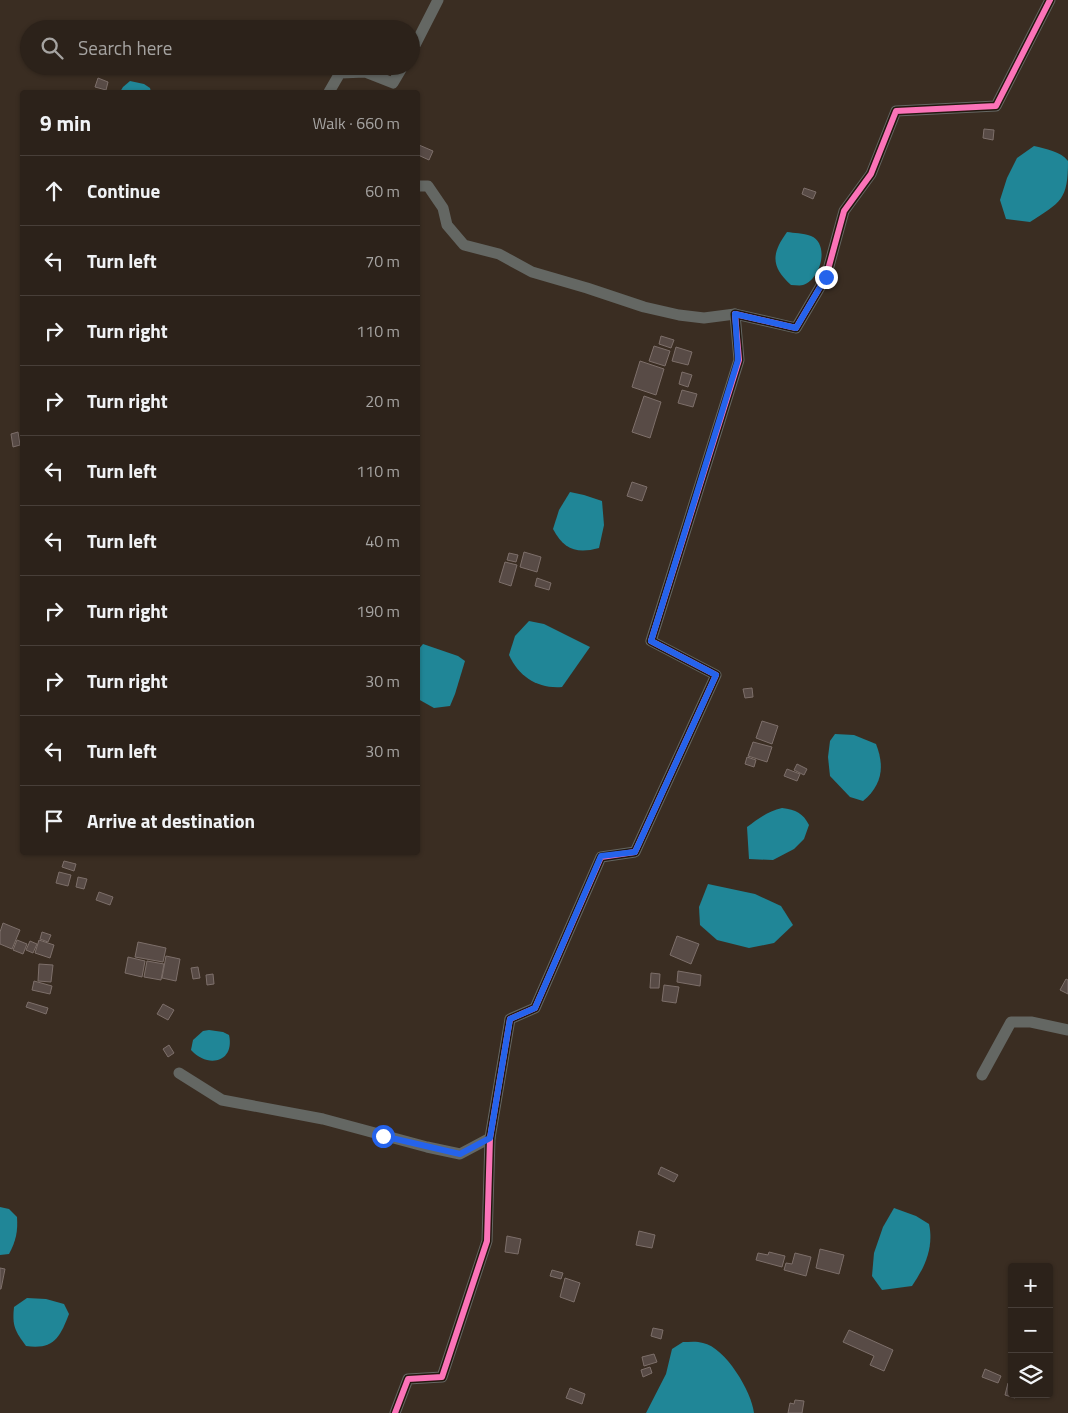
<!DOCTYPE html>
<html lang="en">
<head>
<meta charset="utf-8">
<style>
	:root { --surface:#2c221a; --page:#342a23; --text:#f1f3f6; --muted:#a6a4a2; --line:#483f39 }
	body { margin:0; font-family:"Titillium Web",sans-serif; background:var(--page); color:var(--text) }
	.controls { position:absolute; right:15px; bottom:15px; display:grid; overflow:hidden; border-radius:5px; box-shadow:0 1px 4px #0004 }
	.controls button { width:45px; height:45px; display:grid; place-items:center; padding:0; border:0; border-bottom:1px solid var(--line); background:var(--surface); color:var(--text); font:25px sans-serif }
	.stop { position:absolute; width:15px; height:15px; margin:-11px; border:4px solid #2563eb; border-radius:50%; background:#fff }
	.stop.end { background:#2563eb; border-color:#fff; box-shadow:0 1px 5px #0008 }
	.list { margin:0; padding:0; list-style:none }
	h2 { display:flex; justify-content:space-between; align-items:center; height:65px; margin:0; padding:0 20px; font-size:21px }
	h2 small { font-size:16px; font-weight:400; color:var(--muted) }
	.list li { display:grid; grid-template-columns:32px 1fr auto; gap:15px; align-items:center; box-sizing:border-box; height:70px; padding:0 20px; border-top:1px solid var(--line) }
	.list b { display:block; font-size:19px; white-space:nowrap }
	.list em { font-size:16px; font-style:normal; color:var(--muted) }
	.icon { flex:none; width:28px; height:28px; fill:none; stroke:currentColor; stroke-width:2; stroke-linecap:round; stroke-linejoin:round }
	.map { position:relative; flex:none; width:1068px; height:1413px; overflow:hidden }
	.search { position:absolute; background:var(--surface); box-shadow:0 1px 4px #0004; left:20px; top:20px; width:400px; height:55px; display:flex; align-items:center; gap:12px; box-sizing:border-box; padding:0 18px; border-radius:28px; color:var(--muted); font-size:19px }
	.panel { position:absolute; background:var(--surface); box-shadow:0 1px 4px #0004; left:20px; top:90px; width:400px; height:765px; border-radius:5px }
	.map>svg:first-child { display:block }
	.water { fill:#208697 }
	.building { fill:#584b46; stroke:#7d6f6a }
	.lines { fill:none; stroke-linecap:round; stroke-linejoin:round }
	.minor { stroke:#646763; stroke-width:11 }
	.cycleway-casing { stroke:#23180f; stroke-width:9 }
	.cycleway { stroke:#fb73b8; stroke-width:6 }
	.route { stroke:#2563eb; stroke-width:6 }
</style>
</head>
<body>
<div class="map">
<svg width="1068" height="1413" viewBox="0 0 1068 1413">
	<rect width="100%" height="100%" fill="#3a2d22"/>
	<g class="water">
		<polygon points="130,81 144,84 150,88 151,92 120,92 123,87"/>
		<path d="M1034,146C1046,149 1060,151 1068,161C1068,200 1061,202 1030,222L1006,219L1000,200L1007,178L1017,158Z"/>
		<path d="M787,232C794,233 803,233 811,236C830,244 821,279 803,285C800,286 795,285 791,285C771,267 771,254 787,232Z"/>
		<path d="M570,492L584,495L602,501L604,525L599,548C577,554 564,550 553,529L559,510Z"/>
		<path d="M529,621L544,624L590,647L562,687C538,689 519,677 509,655L515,636Z"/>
		<polygon points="423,644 458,656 465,661 455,694 450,706 434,708 418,699 418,650"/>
		<path d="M835,734L854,735L876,744C885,767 882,785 863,801L850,797L830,776L828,757L830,741Z"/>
		<path d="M782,808C796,810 803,813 809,825L804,839L794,849L773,860L749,859L747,827C758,819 768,811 782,808Z"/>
		<polygon points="708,884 755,894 781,906 793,925 774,943 749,948 717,940 700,925 699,907"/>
		<path d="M209,1030L223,1032L229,1035C235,1062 208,1069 191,1050L193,1040L203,1031Z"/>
		<path d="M0,1207L9,1209L17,1217C18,1231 16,1241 9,1254L0,1255Z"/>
		<path d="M894,1208L916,1216L929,1224C934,1247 925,1267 912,1286L882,1290L872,1276L874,1253L883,1227Z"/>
		<path d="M27,1298L46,1299L64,1304L69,1314C60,1337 54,1350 26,1346C15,1331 12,1326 14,1307Z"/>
		<path d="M683,1342C689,1342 697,1341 703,1343C725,1347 752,1392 754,1413H646L666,1374L672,1349Z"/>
	</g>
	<g class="building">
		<polygon points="98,78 108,82 106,90 95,87"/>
		<polygon points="984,129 994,130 993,140 983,138"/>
		<polygon points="419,145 433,151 429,160 418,155"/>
		<polygon points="804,188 816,192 813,199 802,194"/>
		<polygon points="661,336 674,340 671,348 659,344"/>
		<polygon points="654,346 670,351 665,366 649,361"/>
		<polygon points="676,347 692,352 688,365 672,361"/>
		<polygon points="640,361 664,369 656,395 632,387"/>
		<polygon points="682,372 692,375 688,387 679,384"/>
		<polygon points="682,390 697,394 693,407 678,403"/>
		<polygon points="644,396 661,402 650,438 632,432"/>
		<polygon points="18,432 20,445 13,447 11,434"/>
		<polygon points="632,482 647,487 642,501 627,496"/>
		<polygon points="524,552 541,557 537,572 520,567"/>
		<polygon points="509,553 518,555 516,562 507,560"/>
		<polygon points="505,562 517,565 511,586 499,582"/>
		<polygon points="537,578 551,583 549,590 535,586"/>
		<polygon points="752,688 753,697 745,698 743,689"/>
		<polygon points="762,721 778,726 772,744 756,738"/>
		<polygon points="753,742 772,747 767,762 748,756"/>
		<polygon points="747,757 756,760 754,767 745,764"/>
		<polygon points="797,764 807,769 804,775 794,770"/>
		<polygon points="787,769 800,774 797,781 784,776"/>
		<polygon points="64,861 76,864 74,871 62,867"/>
		<polygon points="59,872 71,875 68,886 56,883"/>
		<polygon points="78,877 87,879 84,889 76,887"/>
		<polygon points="99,892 113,897 110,905 96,900"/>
		<polygon points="3,923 20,930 12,949 0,944 0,932"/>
		<polygon points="42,932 51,935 48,942 40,939"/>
		<polygon points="677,936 699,944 691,964 670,955"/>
		<polygon points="17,940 27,944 23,954 13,950"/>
		<polygon points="39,940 54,945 50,958 35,953"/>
		<polygon points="30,941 37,944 33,953 26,950"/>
		<polygon points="138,942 166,948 163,962 135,957"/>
		<polygon points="166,956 180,959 176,981 162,978"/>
		<polygon points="128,957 145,961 142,977 125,973"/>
		<polygon points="147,961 164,964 161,980 144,977"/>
		<polygon points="39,964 53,965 51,982 38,981"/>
		<polygon points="198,967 200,978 193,979 191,968"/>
		<polygon points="678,971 701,975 700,986 677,982"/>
		<polygon points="651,973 660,974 659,988 650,988"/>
		<polygon points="213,974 214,984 207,985 206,975"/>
		<polygon points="1066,979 1068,980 1068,994 1060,990"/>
		<polygon points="34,981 52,986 50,994 32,990"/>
		<polygon points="664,985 679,987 676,1003 662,1001"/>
		<polygon points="28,1002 48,1008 46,1014 26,1007"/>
		<polygon points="163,1004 174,1010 168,1020 157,1014"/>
		<polygon points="169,1045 174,1053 168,1057 163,1049"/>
		<polygon points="661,1167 678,1175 674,1182 658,1174"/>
		<polygon points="639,1231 655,1235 652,1248 636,1245"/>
		<polygon points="507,1236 521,1239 518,1254 505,1252"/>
		<polygon points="820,1249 844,1255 839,1274 816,1268"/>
		<polygon points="769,1252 785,1256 782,1267 756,1260 758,1253 768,1255"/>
		<polygon points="795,1253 811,1257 806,1276 784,1270 786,1263 792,1264"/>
		<polygon points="0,1268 5,1269 1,1289 0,1289"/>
		<polygon points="552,1270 563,1273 561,1279 550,1276"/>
		<polygon points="565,1278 580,1283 574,1302 560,1297"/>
		<polygon points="653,1328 663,1330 661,1339 651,1336"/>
		<polygon points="849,1330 893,1350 884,1371 870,1365 874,1356 843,1342"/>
		<polygon points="654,1354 657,1362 644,1366 642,1357"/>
		<polygon points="650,1367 652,1373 643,1377 641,1370"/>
		<polygon points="985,1369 1001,1376 998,1383 982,1377"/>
		<polygon points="1008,1383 1012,1384 1012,1394 1016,1394 1015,1398 1005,1395"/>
		<polygon points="570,1388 585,1394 582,1404 566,1398"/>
		<polygon points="795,1400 804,1401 802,1413 788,1413 790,1403 794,1404"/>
	</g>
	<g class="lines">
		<g class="minor">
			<polyline points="411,53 438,0"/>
			<polyline points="329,92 340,73 365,72 393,83 403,66"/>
			<polyline points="418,186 428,186 443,208 447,225 464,245 499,254 532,272 587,288 644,307 679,315 704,318 735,314"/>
			<polyline points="179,1073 222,1100 323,1119 427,1147 460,1154 490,1138"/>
			<polyline points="982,1075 1011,1022 1031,1022 1068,1030"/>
			<polyline points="395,1413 408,1379 442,1377 487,1241 490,1138 510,1019 535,1008 601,857 635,852 716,675 651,641 739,360 735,314 796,328 826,277 844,211 871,174 896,111 996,106 1050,0"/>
		</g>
		<g class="cycleway-casing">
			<polyline id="cycleway" points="395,1413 408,1379 442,1377 487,1241 490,1138 510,1019 535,1008 601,857 635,852 716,675 651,641 739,360 735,314 796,328 826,277 844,211 871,174 896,111 996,106 1050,0"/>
		</g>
		<use href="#cycleway" class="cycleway"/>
	</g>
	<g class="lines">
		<polyline class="route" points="383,1136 460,1154 490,1138 510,1019 535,1008 601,856 635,852 716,675 651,641 738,360 735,314 796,328 826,277"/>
	</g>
</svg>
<div class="controls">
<button>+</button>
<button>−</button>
<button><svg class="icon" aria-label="layers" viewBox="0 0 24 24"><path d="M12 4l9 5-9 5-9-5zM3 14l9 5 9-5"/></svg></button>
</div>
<div class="stop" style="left:383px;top:1136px"></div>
<div class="stop end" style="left:826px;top:277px"></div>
<div class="search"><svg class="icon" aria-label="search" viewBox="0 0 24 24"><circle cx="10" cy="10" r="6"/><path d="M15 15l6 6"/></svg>Search here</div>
<section class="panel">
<h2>9 min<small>Walk · 660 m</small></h2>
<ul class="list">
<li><svg class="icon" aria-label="ahead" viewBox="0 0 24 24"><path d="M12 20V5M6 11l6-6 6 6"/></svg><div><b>Continue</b></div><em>60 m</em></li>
<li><svg class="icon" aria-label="left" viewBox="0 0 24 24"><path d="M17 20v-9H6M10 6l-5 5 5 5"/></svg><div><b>Turn left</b></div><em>70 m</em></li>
<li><svg class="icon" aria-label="right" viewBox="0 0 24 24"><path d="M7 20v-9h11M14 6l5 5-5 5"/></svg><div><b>Turn right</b></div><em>110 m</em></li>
<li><svg class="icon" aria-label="right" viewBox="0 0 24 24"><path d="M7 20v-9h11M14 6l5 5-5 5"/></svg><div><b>Turn right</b></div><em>20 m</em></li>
<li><svg class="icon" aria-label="left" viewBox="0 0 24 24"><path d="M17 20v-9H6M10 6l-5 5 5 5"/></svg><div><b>Turn left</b></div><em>110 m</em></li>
<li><svg class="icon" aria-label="left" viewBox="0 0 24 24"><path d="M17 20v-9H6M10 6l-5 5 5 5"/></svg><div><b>Turn left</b></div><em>40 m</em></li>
<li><svg class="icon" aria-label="right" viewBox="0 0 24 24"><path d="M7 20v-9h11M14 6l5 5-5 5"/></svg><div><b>Turn right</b></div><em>190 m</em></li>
<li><svg class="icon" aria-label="right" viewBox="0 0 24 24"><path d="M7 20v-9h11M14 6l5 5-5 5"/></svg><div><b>Turn right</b></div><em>30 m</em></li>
<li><svg class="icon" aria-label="left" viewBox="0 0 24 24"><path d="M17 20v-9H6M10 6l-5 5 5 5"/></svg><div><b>Turn left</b></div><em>30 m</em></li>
<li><svg class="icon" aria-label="arrive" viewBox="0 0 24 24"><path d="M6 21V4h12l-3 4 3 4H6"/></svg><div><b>Arrive at destination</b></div></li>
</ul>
</section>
</div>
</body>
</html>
